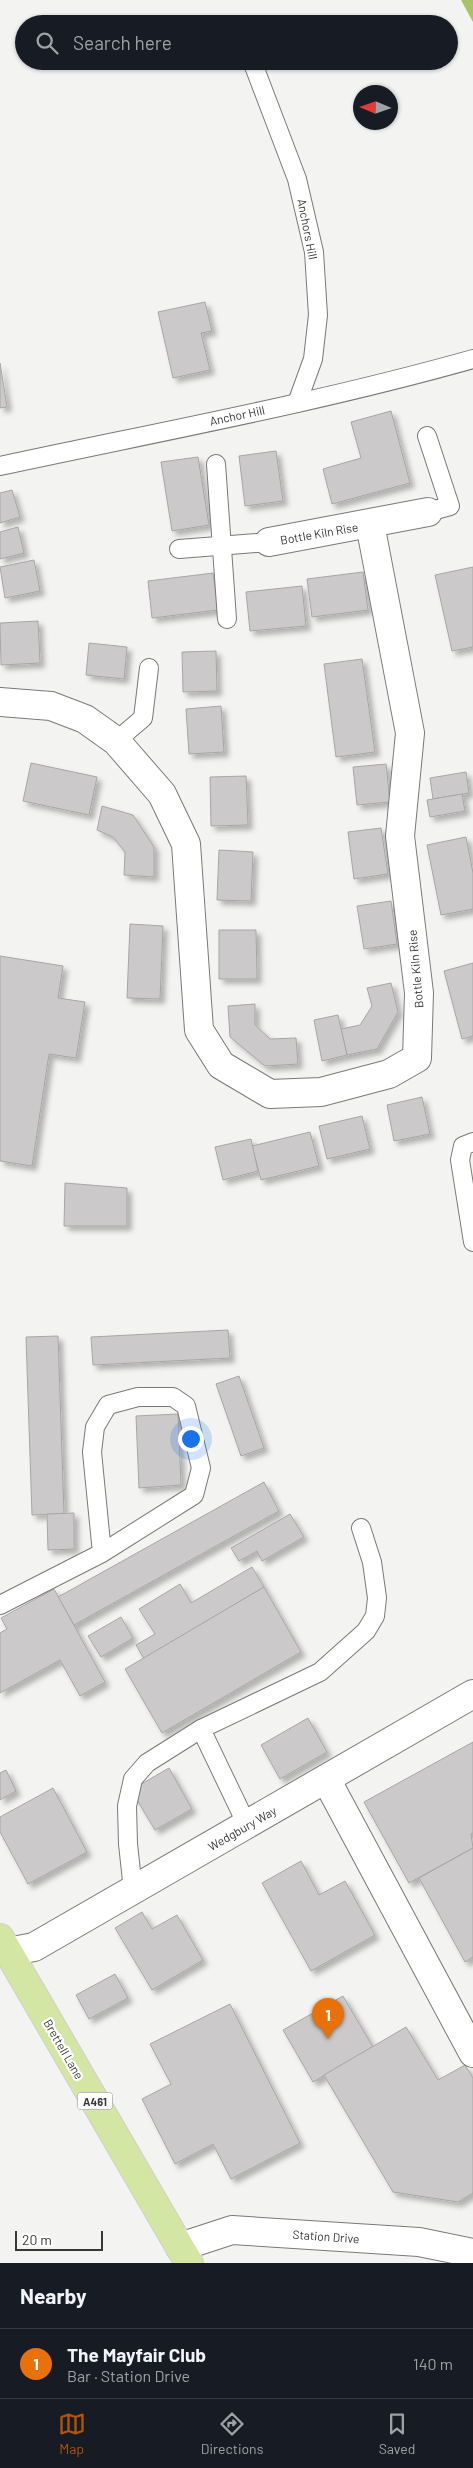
<!DOCTYPE html>
<html lang="en">
<head>
<meta charset="utf-8">
<style>
	:root { --surface:#171b24; --page:#242831; --text:#f1f3f6; --muted:#9ea1a6; --line:#363941; --accent:#b45309 }
	body { margin:0; font-family:Barlow,sans-serif; background:var(--page); color:var(--text) }
	.compass { position:absolute; left:353px; top:85px; width:45px; height:45px; border-radius:50%; background:var(--surface); box-shadow:0 1px 4px #0004; rotate:272deg }
	.scale { position:absolute; left:15px; bottom:12px; width:88px; box-sizing:border-box; padding-left:5px; border:2px solid #373836; border-top:0; font-size:14px; line-height:18px; white-space:nowrap; color:#373836; -webkit-text-stroke:4px #fff; paint-order:stroke }
	.you { position:absolute; left:190px; top:1438px; width:18px; height:18px; margin:-12px; border:4px solid #fff; border-radius:50%; background:#1a73e8; box-shadow:0 0 0 8px #1a73e833 }
	.badge { display:grid; place-items:center; width:32px; height:32px; border-radius:50%; background:var(--accent); color:#fff; font-size:16px; font-weight:700 }
	.pin { position:absolute; translate:-50% -41px; filter:drop-shadow(0 1px 2px #0008) }
	.pin::after { content:''; position:absolute; top:26px; width:18px; height:15px; background:inherit; clip-path:polygon(0 0,100% 0,50% 100%) }
	.list { margin:0; padding:0; list-style:none }
	h2 { display:flex; justify-content:space-between; align-items:center; height:65px; margin:0; padding:0 20px; font-size:21px }
	h2 small { font-size:16px; font-weight:400; color:var(--muted) }
	.list li { display:grid; grid-template-columns:32px 1fr auto; gap:15px; align-items:center; box-sizing:border-box; height:70px; padding:0 20px; border-top:1px solid var(--line) }
	.list b { display:block; font-size:19px; white-space:nowrap }
	.list p { margin:0; font-size:16px; white-space:nowrap; color:var(--muted) }
	.list em { font-size:16px; font-style:normal; color:var(--muted) }
	.icon { flex:none; width:28px; height:28px; fill:none; stroke:currentColor; stroke-width:2; stroke-linecap:round; stroke-linejoin:round }
	.map { position:relative; flex:none; width:473px; height:2263px; overflow:hidden }
	.search { position:absolute; background:var(--surface); box-shadow:0 1px 4px #0004; left:15px; right:15px; top:15px; height:55px; display:flex; align-items:center; gap:12px; box-sizing:border-box; padding:0 18px; border-radius:28px; color:var(--muted); font-size:19px }
	.sheet { height:135px; background:var(--surface) }
	nav { display:flex; justify-content:space-around; align-items:center; box-sizing:border-box; height:70px; border-top:1px solid var(--line); background:var(--surface); font-size:14px; color:var(--muted) }
	nav a { display:grid; justify-items:center; gap:2px }
	nav .on { color:var(--accent) }
	.map>svg:first-child { display:block }
	.water { fill:#a9c267 }
	.building { fill:#ccc9ca; stroke:#a8a5a7; filter:url(#shadow) }
	.lines { fill:none; stroke-linecap:round; stroke-linejoin:round }
	.lane-casing { stroke:#797a77; stroke-width:20 }
	.street-casing { stroke:#797a77; stroke-width:30 }
	.primary-casing { stroke:#cfcfcf; stroke-width:30 }
	.lane { stroke:#fff; stroke-width:18 }
	.street { stroke:#fff; stroke-width:28 }
	.primary { stroke:#d4e6a4; stroke-width:28 }
	.labels { text-anchor:middle; dominant-baseline:central; stroke-width:4.5; stroke-linejoin:round; paint-order:stroke }
	.shield { fill:#fff; stroke:#737472; stroke-width:1 }
	.shield-label { font-size:11px; font-weight:bold; fill:#373836 }
	.street-label { font-size:12px; fill:#373836; stroke:#fff }
</style>
</head>
<body>
<div class="map">
<svg width="473" height="2263" viewBox="0 0 473 2263">
	<defs>
		<filter id="shadow"><feDropShadow dx="4.5" dy="4.5" stdDeviation="2.5" flood-color="#0004"/></filter>
	</defs>
	<rect width="100%" height="100%" fill="#f3f4f1"/>
	<polygon class="water" points="461,0 473,0 473,22"/>
	<g class="building">
		<polygon points="205,302 212,331 201,333 210,370 173,378 158,312"/>
		<polygon points="0,363 7,407 0,408"/>
		<polygon points="391,411 410,483 332,504 323,469 361,458 351,422"/>
		<polygon points="276,451 283,501 245,506 239,456"/>
		<polygon points="198,457 209,525 172,531 161,462"/>
		<polygon points="12,490 20,517 0,523 0,493"/>
		<polygon points="18,527 24,553 0,559 0,532"/>
		<polygon points="34,560 40,591 5,598 0,567"/>
		<polygon points="473,567 473,647 452,651 435,575"/>
		<polygon points="363,572 368,610 312,617 307,579"/>
		<polygon points="213,573 218,610 152,618 148,581"/>
		<polygon points="302,586 306,626 250,631 246,592"/>
		<polygon points="38,621 40,663 1,665 0,623"/>
		<polygon points="89,643 127,647 124,679 86,675"/>
		<polygon points="216,651 217,691 183,692 182,652"/>
		<polygon points="362,659 375,752 336,757 324,664"/>
		<polygon points="221,706 224,752 189,754 186,709"/>
		<polygon points="31,763 97,777 89,815 23,801"/>
		<polygon points="386,764 390,802 357,805 353,767"/>
		<polygon points="466,772 469,793 433,799 430,778"/>
		<polygon points="246,776 248,825 211,826 210,777"/>
		<polygon points="462,794 465,811 430,817 427,800"/>
		<polygon points="102,806 133,815 154,847 154,877 124,875 125,852 113,837 97,830"/>
		<polygon points="381,828 388,874 354,879 348,832"/>
		<polygon points="466,837 473,873 473,909 441,915 427,845"/>
		<polygon points="219,850 253,852 251,901 217,900"/>
		<polygon points="391,901 397,944 364,949 357,906"/>
		<polygon points="130,924 163,926 160,999 127,998"/>
		<polygon points="219,930 256,930 257,979 219,979"/>
		<polygon points="0,956 63,966 58,998 85,1002 76,1058 49,1054 32,1166 0,1161"/>
		<polygon points="473,963 473,1036 462,1039 444,971"/>
		<polygon points="391,983 398,1012 377,1049 347,1055 341,1029 360,1025 372,1006 367,988"/>
		<polygon points="255,1004 255,1025 270,1039 296,1038 298,1064 265,1066 230,1037 228,1006"/>
		<polygon points="338,1015 347,1055 322,1061 314,1020"/>
		<polygon points="422,1097 430,1134 394,1141 387,1105"/>
		<polygon points="362,1116 370,1149 327,1159 319,1126"/>
		<polygon points="310,1132 319,1166 261,1180 252,1146"/>
		<polygon points="251,1139 258,1171 223,1180 215,1147"/>
		<polygon points="65,1183 127,1188 127,1226 64,1226"/>
		<polygon points="228,1330 230,1358 93,1365 91,1337"/>
		<polygon points="58,1336 64,1514 32,1515 26,1337"/>
		<polygon points="239,1376 264,1448 241,1456 216,1384"/>
		<polygon points="178,1414 181,1485 139,1488 136,1416"/>
		<polygon points="264,1482 279,1511 74,1625 58,1597"/>
		<polygon points="74,1513 74,1549 48,1550 47,1514"/>
		<polygon points="290,1514 304,1537 262,1561 257,1551 239,1561 231,1548"/>
		<polygon points="252,1567 264,1587 144,1659 136,1645 155,1634 139,1609 180,1584 191,1603"/>
		<polygon points="264,1587 301,1652 162,1733 125,1669"/>
		<polygon points="54,1589 105,1682 80,1696 60,1660 0,1693 0,1633 7,1629 1,1618"/>
		<polygon points="121,1617 133,1638 101,1657 88,1636"/>
		<polygon points="308,1718 327,1752 280,1779 261,1745"/>
		<polygon points="473,1742 473,1833 471,1834 473,1848 409,1883 364,1802"/>
		<polygon points="169,1768 192,1809 155,1830 131,1790"/>
		<polygon points="6,1770 16,1791 0,1800 0,1773"/>
		<polygon points="53,1788 87,1852 28,1884 0,1832 0,1817"/>
		<polygon points="473,1848 473,1957 465,1962 419,1878"/>
		<polygon points="301,1861 319,1895 345,1881 375,1935 311,1971 262,1883"/>
		<polygon points="142,1912 152,1929 177,1915 203,1960 152,1990 115,1928"/>
		<polygon points="115,1974 128,1998 89,2019 76,1995"/>
		<polygon points="343,1996 373,2047 313,2082 283,2030"/>
		<polygon points="230,2004 300,2143 231,2179 213,2144 175,2164 142,2099 171,2084 150,2044"/>
		<polygon points="406,2027 438,2080 465,2065 473,2078 473,2193 458,2202 393,2192 324,2075"/>
	</g>
	<g class="lines">
		<g class="lane-casing">
			<g id="lane">
				<polyline points="252,61 297,179 314,252 318,315 313,359 297,403"/>
				<polyline points="427,436 450,506 428,512"/>
				<polyline points="216,464 227,619"/>
				<path d="M0,466C158,432 317,403 473,359"/>
				<polyline points="179,549 269,542"/>
				<polyline points="116,741 143,718 149,668"/>
				<polyline points="473,1142 463,1146 460,1160 473,1242"/>
				<polyline points="0,1605 102,1553 194,1495 201,1468 186,1406 173,1397 138,1397 108,1405 95,1427 92,1452 102,1553"/>
				<polyline points="201,1729 247,1825"/>
				<polyline points="133,1890 128,1844 127,1806 133,1779 147,1763 201,1729 320,1672 366,1631 375,1616 377,1598 372,1562 361,1528"/>
			</g>
		</g>
		<g class="street-casing">
			<g id="street">
				<polyline points="269,542 428,512"/>
				<polyline points="0,702 51,706 85,719 116,741 162,794 186,844 199,1030 221,1065 270,1094 321,1092 389,1074 417,1058 419,993 400,836 410,733 370,524"/>
				<polyline points="326,1779 473,2053"/>
				<polyline points="8,1952 34,1947 473,1694"/>
				<polyline points="180,2247 232,2230 419,2242 473,2253"/>
			</g>
		</g>
		<g class="primary-casing">
			<polyline id="primary" points="0,1938 189,2263"/>
		</g>
		<use href="#lane" class="lane"/>
		<use href="#street" class="street"/>
		<use href="#primary" class="primary"/>
	</g>
	<g class="labels">
		<rect class="shield" x="77.5" y="2092.5" width="35" height="17" rx="4"/>
		<g class="shield-label">
			<text x="95" y="2101">A461</text>
		</g>
		<g class="street-label">
			<text transform="translate(308 229) rotate(79)">Anchors Hill</text>
			<text transform="translate(237 415) rotate(-12)">Anchor Hill</text>
			<text transform="translate(319 533) rotate(-10)">Bottle Kiln Rise</text>
			<text transform="translate(415 969) rotate(-95)">Bottle Kiln Rise</text>
			<text transform="translate(242 1828) rotate(-30)">Wedgbury Way</text>
			<text transform="translate(64 2049) rotate(60)">Brettell Lane</text>
			<text transform="translate(326 2236) rotate(4)">Station Drive</text>
		</g>
	</g>
</svg>
<svg class="compass" viewBox="-18 -18 36 36"><path d="M0-13l5 13h-10z" fill="#e53935"/><path d="M0 13l5-13h-10z" fill="#9ea1a6"/></svg>
<div class="scale">20 m</div>
<div class="you"></div>
<div class="pin badge" style="left:328px;top:2039px;background:#e8710a">1</div>
<div class="search"><svg class="icon" aria-label="search" viewBox="0 0 24 24"><circle cx="10" cy="10" r="6"/><path d="M15 15l6 6"/></svg>Search here</div>
</div>
<section class="sheet">
<h2>Nearby<small></small></h2>
<ul class="list">
<li><span class="badge" style="background:#e8710a">1</span><div><b>The Mayfair Club</b><p>Bar · Station Drive</p></div><em>140 m</em></li>
</ul>
</section>
<nav>
<a class="on"><svg class="icon" aria-label="map" viewBox="0 0 24 24"><path d="M3 6l6-2 6 2 6-2v14l-6 2-6-2-6 2zM9 4v14M15 6v14"/></svg>Map</a>
<a><svg class="icon" aria-label="directions" viewBox="0 0 24 24"><path d="M12 3l9 9-9 9-9-9zM9 14v-3h6M13 9l2 2-2 2"/></svg>Directions</a>
<a><svg class="icon" aria-label="saved" viewBox="0 0 24 24"><path d="M7 4h10v16l-5-4-5 4z"/></svg>Saved</a>
</nav>
</body>
</html>
